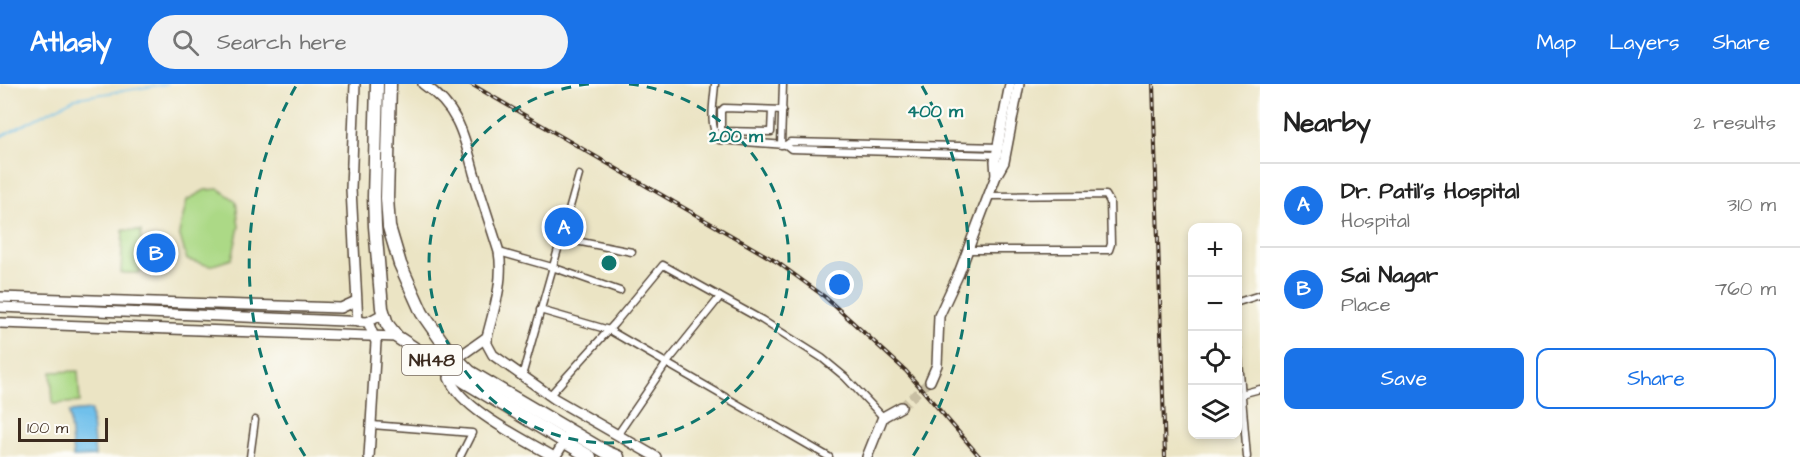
<!DOCTYPE html>
<html lang="en">
<head>
<meta charset="utf-8">
<style>
	:root { --surface:#fff; --page:#f2f2f2; --text:#222; --muted:#767676; --line:#e0e0e0; --accent:#1a73e8 }
	body { margin:0; font-family:"Architects Daughter",sans-serif; background:var(--page); color:var(--text) }
	.controls { position:absolute; right:18px; bottom:18px; display:grid; overflow:hidden; border-radius:12px; box-shadow:0 3px 9px #0003 }
	.controls button { width:54px; height:54px; display:grid; place-items:center; padding:0; border:0; border-bottom:2px solid var(--line); background:var(--surface); color:var(--text); font:30px sans-serif }
	.scale { position:absolute; left:18px; bottom:15px; width:90px; box-sizing:border-box; padding-left:6px; border:3px solid #3b2a1e; border-top:0; font-size:16px; line-height:21px; white-space:nowrap; color:#3b2a1e; -webkit-text-stroke:4px #fdfcf7; paint-order:stroke }
	.you { position:absolute; left:840px; top:201px; width:21px; height:21px; margin:-15px; border:4px solid #fff; border-radius:50%; background:#1a73e8; box-shadow:0 0 0 9px #1a73e833 }
	.badge { display:grid; place-items:center; width:39px; height:39px; border-radius:50%; background:var(--accent); color:#fff; font-size:20px; font-weight:700 }
	.pin { position:absolute; translate:-50% -50%; border:3px solid #fff; box-shadow:0 2px 6px #0006 }
	.list { margin:0; padding:0; list-style:none }
	h2 { display:flex; justify-content:space-between; align-items:center; height:78px; margin:0; padding:0 24px; font-size:26px }
	h2 small { font-size:20px; font-weight:400; color:var(--muted) }
	.list li { display:grid; grid-template-columns:39px 1fr auto; gap:18px; align-items:center; box-sizing:border-box; height:84px; padding:0 24px; border-top:2px solid var(--line) }
	.list b { display:block; font-size:22px; white-space:nowrap }
	.list p { margin:0; font-size:20px; white-space:nowrap; color:var(--muted) }
	.list em { font-size:20px; font-style:normal; color:var(--muted) }
	.actions { display:flex; gap:12px; padding:18px 24px }
	.actions a { flex:1; padding:14px 0; border:2px solid var(--accent); border-radius:12px; text-align:center; font-size:21px; color:var(--accent) }
	.actions .main { background:var(--accent); color:#fff }
	.icon { flex:none; width:33px; height:33px; fill:none; stroke:currentColor; stroke-width:2; stroke-linecap:round; stroke-linejoin:round }
	.map { position:relative; flex:none; width:1260px; height:373px; overflow:hidden }
	header { display:flex; align-items:center; gap:36px; box-sizing:border-box; height:84px; padding:0 30px; background:var(--accent); color:#fff }
	header strong { font-size:28px }
	nav { display:flex; gap:33px; margin-inline-start:auto; font-size:21px }
	.search { width:420px; height:54px; background:var(--page); display:flex; align-items:center; gap:15px; box-sizing:border-box; padding:0 21px; border-radius:33px; color:var(--muted); font-size:22px }
	main { display:flex }
	aside { flex:1; background:var(--surface) }
	.map>svg:first-child { display:block }
	.green { fill:#acd986; stroke:#748252; stroke-width:1.5 }
	.water { fill:#70c0eb; stroke:#567584; stroke-width:1.5 }
	.lines { fill:none; stroke-linecap:round; stroke-linejoin:round }
	.stream { stroke:#70c0eb; stroke-width:1.5 }
	.secondary-tunnel { stroke:#c8bfa3; stroke-width:9; stroke-dasharray:9 4.5; stroke-linecap:butt }
	.street-casing { stroke:#554637; stroke-width:9 }
	.secondary-casing { stroke:#554637; stroke-width:12 }
	.primary-casing { stroke:#554637; stroke-width:12 }
	.highway-casing { stroke:#554637; stroke-width:15 }
	.street { stroke:#fff; stroke-width:6 }
	.secondary { stroke:#fff; stroke-width:9 }
	.primary { stroke:#fff; stroke-width:9 }
	.highway { stroke:#fff; stroke-width:12 }
	.rail-casing { stroke:#3b2a1e; stroke-width:4 }
	.rail { stroke:#fdfcf7; stroke-width:1.5; stroke-dasharray:4.5; stroke-linecap:butt }
	.ring { fill:none; stroke:#0f766e; stroke-width:3; stroke-dasharray:10 8 }
	.labels { text-anchor:middle; dominant-baseline:central; stroke-width:4.5; stroke-linejoin:round; paint-order:stroke }
	.shield { fill:#fdfcf7; stroke:#75695f; stroke-width:1.5 }
	.shield-label { font-size:18px; font-weight:bold; fill:#3b2a1e }
	.centre { fill:#0f766e; stroke:#fdfcf7; stroke-width:3 }
	.ring-label { font-size:18px; text-anchor:middle; font-weight:bold; fill:#0f766e; stroke:#fdfcf7; stroke-width:4.5; stroke-linejoin:round; paint-order:stroke }
</style>
</head>
<body>
<header>
<strong>Atlasly</strong>
<div class="search"><svg class="icon" aria-label="search" viewBox="0 0 24 24"><circle cx="10" cy="10" r="6"/><path d="M15 15l6 6"/></svg>Search here</div>
<nav><a>Map</a><a>Layers</a><a>Share</a></nav>
</header>
<main>
<div class="map">
<svg width="1260" height="373" viewBox="0 0 1260 373">
	<rect width="100%" height="100%" fill="#fdfcf7"/>
	<filter id="ink" filterUnits="userSpaceOnUse"><feTurbulence type="fractalNoise" baseFrequency=".0167" numOctaves="2"/><feDisplacementMap in="SourceGraphic" scale="12" xChannelSelector="R" yChannelSelector="G"/><feConvolveMatrix kernelMatrix="1 2 1 2 8 2 1 2 1" color-interpolation-filters="sRGB"/></filter>
	<filter id="wash" filterUnits="userSpaceOnUse"><feTurbulence type="fractalNoise" baseFrequency=".008" numOctaves="4" result="noise"/><feDisplacementMap in="SourceGraphic" scale="24" xChannelSelector="R" yChannelSelector="G"/><feGaussianBlur stdDeviation="1.35" result="paint"/><feColorMatrix in="noise" values="0 0 0 0 0 0 0 0 0 0 0 0 0 0 0 0 0 1.4 0 .05"/><feComposite in="paint" operator="in"/></filter>
	<g filter="url(#wash)">
		<rect width="100%" height="100%" fill="#ebe4c4"/>
		<g class="green">
			<polygon points="219,105 236,117 239,143 232,175 210,182 187,176 179,149 187,116 205,106"/>
			<polygon points="123,146 141,147 140,189 121,189"/>
			<polygon points="78,287 80,318 53,320 51,288"/>
		</g>
		<polygon class="water" points="91,326 95,372 73,373 69,328"/>
		<g class="lines">
			<polyline class="stream" points="0,53 76,14 168,0"/>
		</g>
	</g>
	<g filter="url(#ink)">
		<g class="lines">
			<polyline class="secondary-tunnel" points="901,323 930,297"/>
			<g class="street-casing">
				<g id="street">
					<path d="M715,0C714,17 708,42 719,56L786,61L791,65L998,71"/>
					<polyline points="772,26 771,48 721,47 721,27 724,24 783,26"/>
					<polyline points="781,61 783,0"/>
					<polyline points="786,61 790,58 1000,63"/>
					<polyline points="558,162 567,157 576,157 632,168"/>
					<polyline points="967,166 1109,166 1111,160 1110,118 1106,111 988,112"/>
					<polyline points="499,168 552,183 620,207"/>
					<polyline points="1238,218 1260,211"/>
					<polyline points="540,226 609,246 829,373"/>
					<polyline points="1238,265 1247,373"/>
					<polyline points="522,292 579,91"/>
					<polyline points="1241,310 1260,305"/>
					<polyline points="550,311 615,239 663,181 762,236 822,274 845,293 883,333"/>
					<polyline points="372,341 472,349 460,373"/>
					<polyline points="618,350 666,280 720,213"/>
					<polyline points="250,373 255,336"/>
				</g>
			</g>
			<g class="secondary-casing">
				<g id="secondary">
					<polyline points="355,0 351,105 358,238"/>
					<path d="M423,0C458,23 464,51 474,89C482,116 491,142 499,168C504,197 494,225 487,253V260L493,271L555,315L656,373"/>
					<polyline points="996,92 995,77 1010,0"/>
					<polyline points="0,213 341,224 356,217"/>
					<polyline points="368,238 376,258 369,373"/>
					<polyline points="456,275 487,253"/>
					<path d="M452,289L449,294C462,326 524,355 554,373"/>
					<polyline points="930,297 937,281 939,232 959,189 996,92 1004,78 1019,0"/>
					<polyline points="555,373 568,352"/>
					<polyline points="867,373 883,333 901,323"/>
				</g>
			</g>
			<g class="primary-casing">
				<g id="primary">
					<polyline points="0,223 368,238 381,231 382,224"/>
					<polyline points="0,239 397,253"/>
				</g>
			</g>
			<g class="highway-casing">
				<g id="highway">
					<polyline points="377,0 374,113 375,142 382,224 387,240 397,253 464,297 590,373"/>
					<polyline points="390,0 387,114 389,143 400,180 422,229 448,266 470,288 606,368 618,373"/>
				</g>
			</g>
			<use href="#street" class="street"/>
			<use href="#secondary" class="secondary"/>
			<use href="#primary" class="primary"/>
			<use href="#highway" class="highway"/>
			<g class="rail-casing">
				<g id="rail">
					<polyline points="471,0 777,178 825,213 906,287 980,373"/>
					<polyline points="1153,0 1165,373"/>
				</g>
			</g>
			<use href="#rail" class="rail"/>
		</g>
	</g>
	<g class="ring">
		<path d="M629 0A180 180 0 1 1 589 0"/>
		<path d="M305 372A360 360 0 0 1 296 2M922 2A360 360 0 0 1 913 372"/>
	</g>
	<g class="labels">
		<rect class="shield" x="402" y="261" width="60" height="30" rx="4.5"/>
		<g class="shield-label">
			<text x="432" y="276">NH48</text>
		</g>
	</g>
	<circle cx="609" cy="179" r="9" class="centre"/>
	<g class="ring-label">
		<text x="935" y="33">400 m</text>
		<text x="736" y="58">200 m</text>
	</g>
</svg>
<div class="controls">
<button>+</button>
<button>−</button>
<button><svg class="icon" aria-label="locate" viewBox="0 0 24 24"><circle cx="12" cy="12" r="6"/><path d="M12 2v4M12 18v4M2 12h4M18 12h4"/></svg></button>
<button><svg class="icon" aria-label="layers" viewBox="0 0 24 24"><path d="M12 4l9 5-9 5-9-5zM3 14l9 5 9-5"/></svg></button>
</div>
<div class="scale">100 m</div>
<div class="you"></div>
<div class="pin badge" style="left:564px;top:143px">A</div>
<div class="pin badge" style="left:156px;top:169px">B</div>
</div>
<aside>
<h2>Nearby<small>2 results</small></h2>
<ul class="list">
<li><span class="badge">A</span><div><b>Dr. Patil's Hospital</b><p>Hospital</p></div><em>310 m</em></li>
<li><span class="badge">B</span><div><b>Sai Nagar</b><p>Place</p></div><em>760 m</em></li>
</ul>
<div class="actions"><a class="main">Save</a><a>Share</a></div>
</aside>
</main>
</body>
</html>
